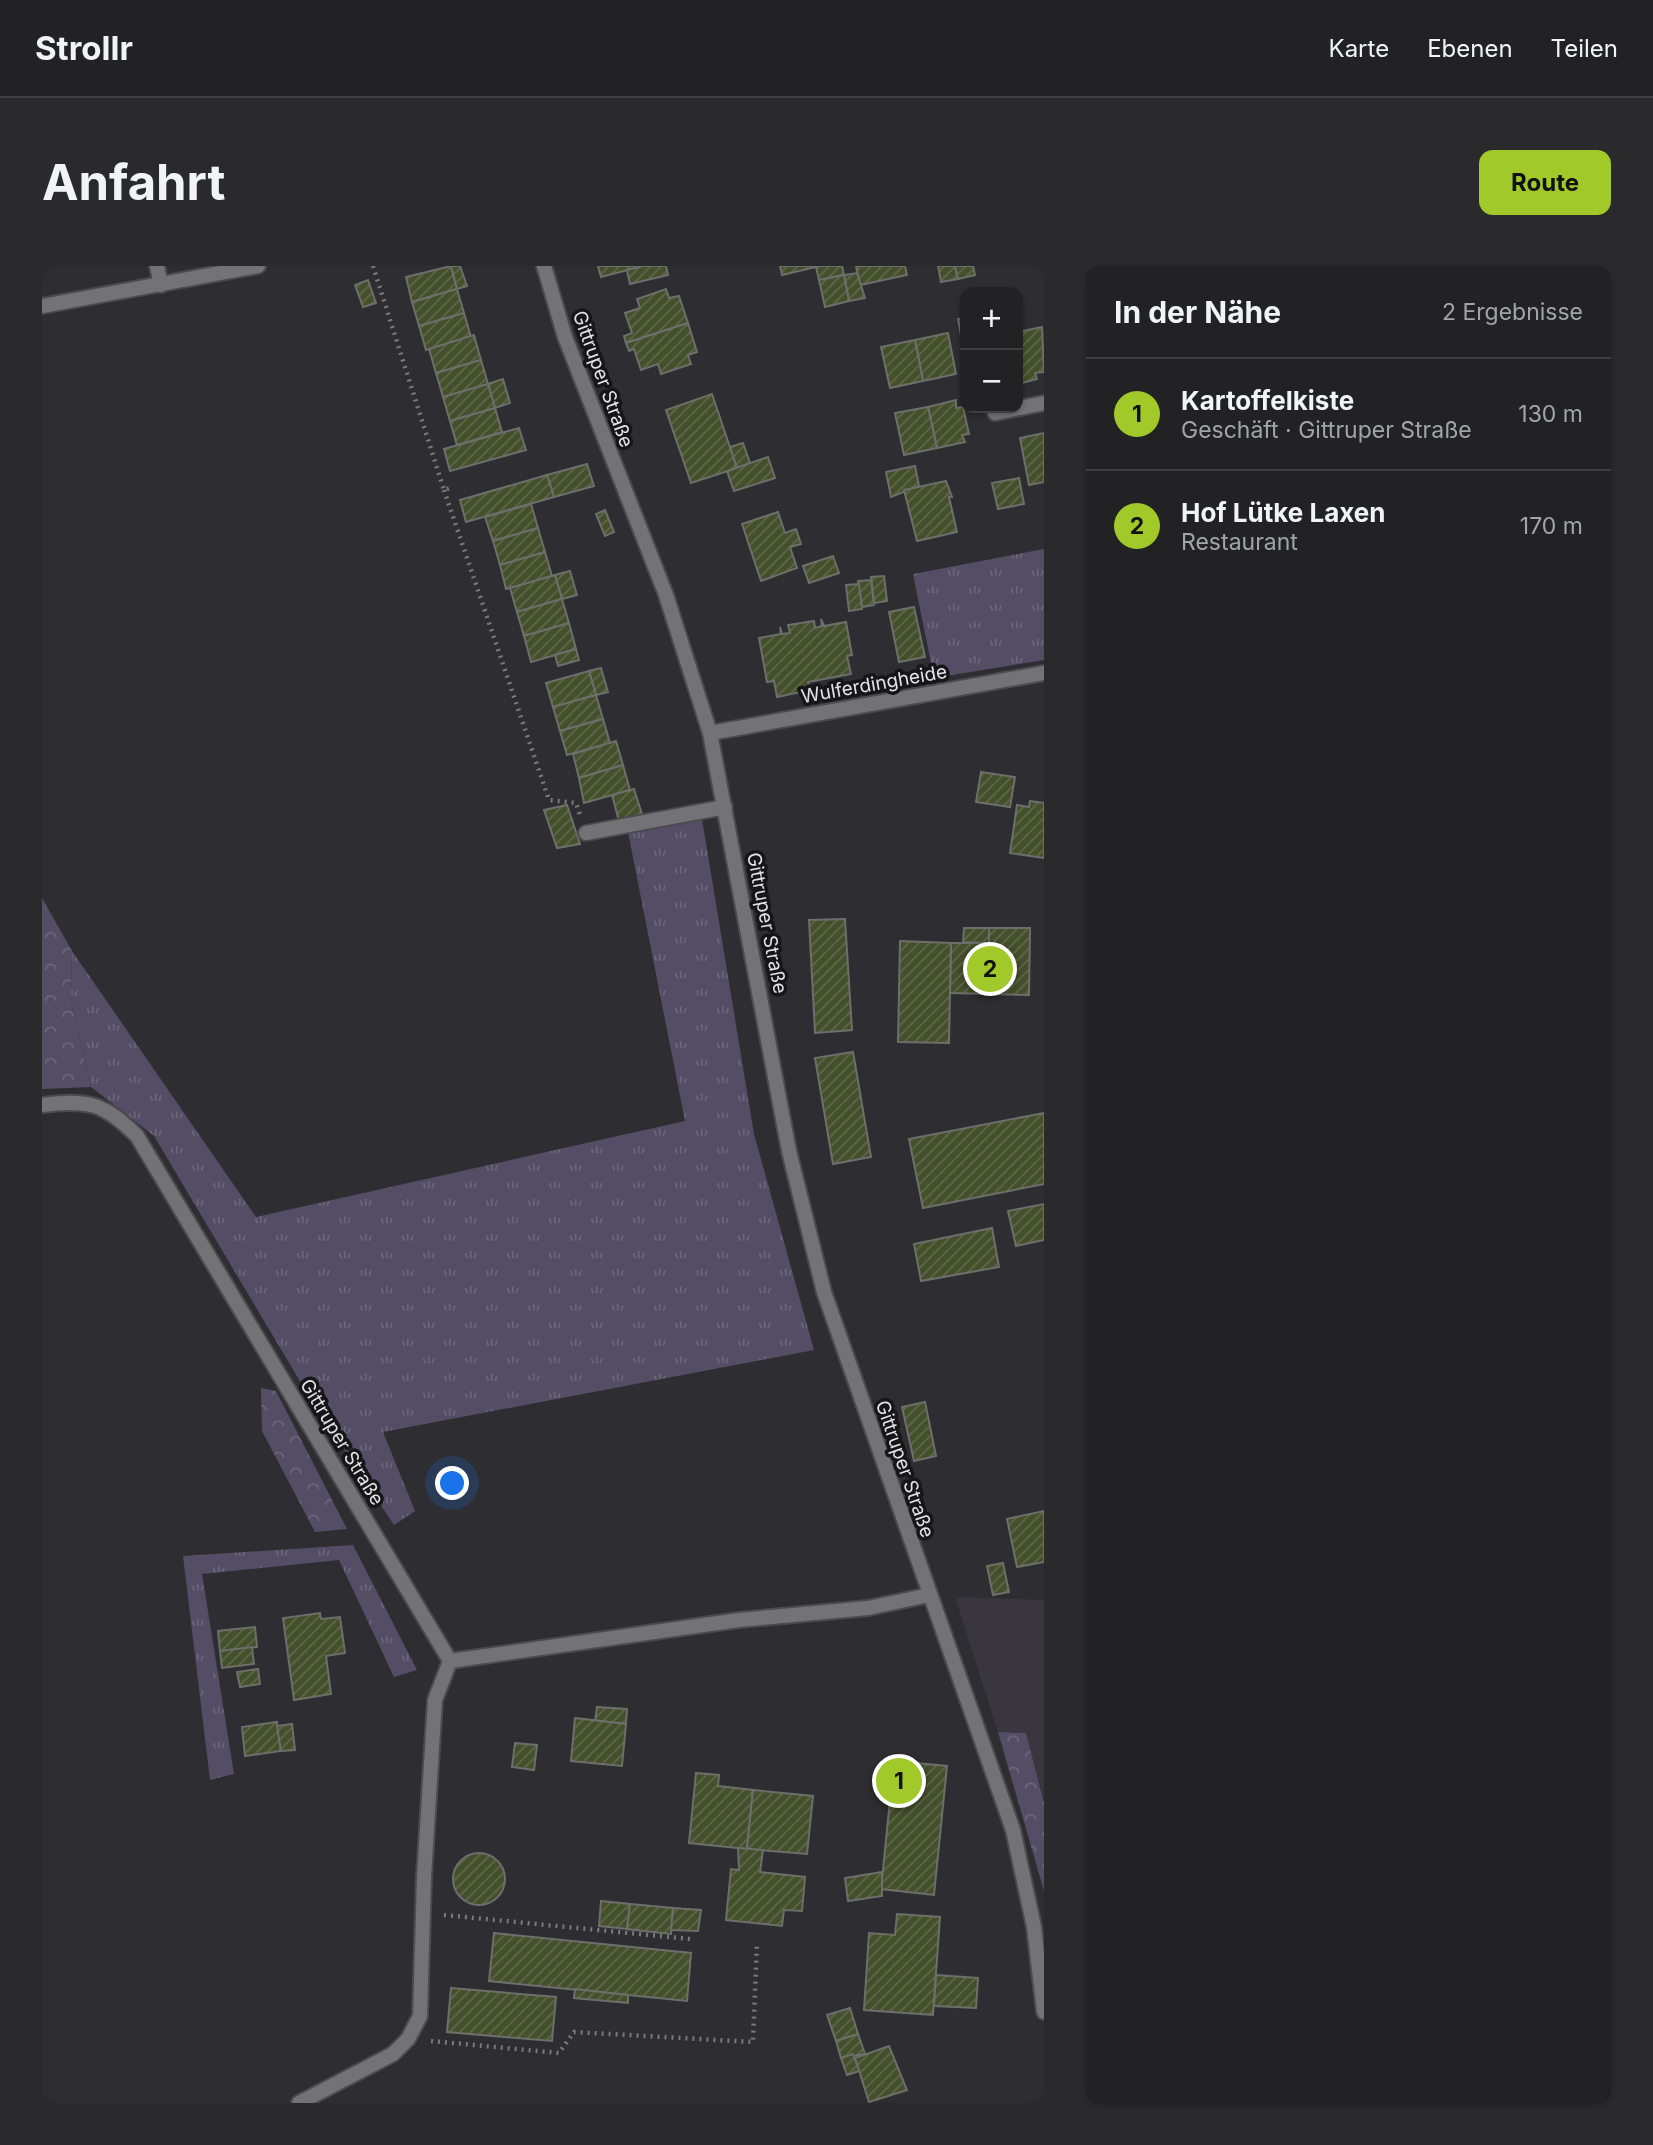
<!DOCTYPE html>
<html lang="de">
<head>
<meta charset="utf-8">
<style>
	:root { --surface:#222225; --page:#2a2a2d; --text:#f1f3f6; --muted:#a2a4a7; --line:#3f3f42; --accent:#a1c92a }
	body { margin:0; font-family:Inter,sans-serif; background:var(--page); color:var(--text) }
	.controls { position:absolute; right:21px; top:21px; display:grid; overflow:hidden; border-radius:14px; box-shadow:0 2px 5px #0004 }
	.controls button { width:63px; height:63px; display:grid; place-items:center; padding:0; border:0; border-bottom:2px solid var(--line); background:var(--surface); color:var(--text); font:35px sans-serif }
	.you { position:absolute; left:411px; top:1218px; width:24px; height:24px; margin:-18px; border:5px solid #fff; border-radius:50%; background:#1a73e8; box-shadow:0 0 0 10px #1a73e833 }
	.badge { display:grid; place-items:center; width:46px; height:46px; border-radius:50%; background:var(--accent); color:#111; font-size:23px; font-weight:700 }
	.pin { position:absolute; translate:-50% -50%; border:4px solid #fff; box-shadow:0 2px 7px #0006 }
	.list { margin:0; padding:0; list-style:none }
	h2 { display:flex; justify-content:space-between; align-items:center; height:91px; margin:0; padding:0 28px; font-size:30px }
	h2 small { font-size:23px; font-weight:400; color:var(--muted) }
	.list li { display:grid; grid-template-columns:46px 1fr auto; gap:21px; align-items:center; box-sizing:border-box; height:112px; padding:0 28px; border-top:2px solid var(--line) }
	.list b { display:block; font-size:26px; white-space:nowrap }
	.list p { margin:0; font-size:23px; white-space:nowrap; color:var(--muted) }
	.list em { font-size:23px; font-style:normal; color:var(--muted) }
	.map { position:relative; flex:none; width:1002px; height:1837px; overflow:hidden; border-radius:14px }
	header { display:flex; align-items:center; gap:42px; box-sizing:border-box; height:98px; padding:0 35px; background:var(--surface); border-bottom:2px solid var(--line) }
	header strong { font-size:33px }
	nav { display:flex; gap:38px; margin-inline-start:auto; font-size:24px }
	.intro { display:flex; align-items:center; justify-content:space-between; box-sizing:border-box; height:168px; padding:0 42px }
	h1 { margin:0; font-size:49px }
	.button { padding:18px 32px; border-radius:14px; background:var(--accent); color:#111; font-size:24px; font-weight:700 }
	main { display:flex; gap:42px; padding:0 42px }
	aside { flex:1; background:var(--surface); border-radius:14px; box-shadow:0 2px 5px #0004 }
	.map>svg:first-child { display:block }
	.built { fill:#393640 }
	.grass { fill:url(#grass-tufts) }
	.forest { fill:url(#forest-crowns) }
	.building { fill:url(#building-hatch); stroke:#6d6f6b; stroke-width:2 }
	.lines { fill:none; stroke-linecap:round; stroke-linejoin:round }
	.service-casing { stroke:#4b4a4e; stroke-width:18 }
	.minor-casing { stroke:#4b4a4e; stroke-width:18 }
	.tertiary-casing { stroke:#4b4a4e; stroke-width:18 }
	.path { stroke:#7a797c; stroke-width:4.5; stroke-dasharray:2 5; stroke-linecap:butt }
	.service { stroke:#737274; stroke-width:14 }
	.minor { stroke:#737274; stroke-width:14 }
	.tertiary { stroke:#737274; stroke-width:14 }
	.labels { text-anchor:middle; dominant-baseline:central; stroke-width:7; stroke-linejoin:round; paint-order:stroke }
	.street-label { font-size:19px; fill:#e3e2e5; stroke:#161618 }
</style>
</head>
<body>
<header>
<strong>Strollr</strong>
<nav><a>Karte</a><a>Ebenen</a><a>Teilen</a></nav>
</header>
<div class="intro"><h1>Anfahrt</h1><a class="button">Route</a></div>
<main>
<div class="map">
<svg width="1002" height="1837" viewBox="0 0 1002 1837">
	<defs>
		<pattern id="grass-tufts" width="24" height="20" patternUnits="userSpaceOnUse" patternTransform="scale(1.75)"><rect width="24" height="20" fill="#544d65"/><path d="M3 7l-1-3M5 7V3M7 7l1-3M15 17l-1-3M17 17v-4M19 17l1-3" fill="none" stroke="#6c667b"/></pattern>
		<pattern id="forest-crowns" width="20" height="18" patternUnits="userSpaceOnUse" patternTransform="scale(1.75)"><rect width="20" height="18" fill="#544d65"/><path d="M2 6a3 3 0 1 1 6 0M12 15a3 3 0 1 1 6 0" fill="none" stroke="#6c667b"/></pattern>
		<pattern id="building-hatch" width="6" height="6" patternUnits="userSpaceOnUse" patternTransform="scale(1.75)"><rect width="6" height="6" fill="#444f2c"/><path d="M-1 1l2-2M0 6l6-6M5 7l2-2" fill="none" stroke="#5f684a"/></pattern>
	</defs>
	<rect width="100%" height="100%" fill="#2e2d31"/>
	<polygon class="built" points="913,1331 1002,1334 1002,1537 984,1467 956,1466"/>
	<g class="grass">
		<polygon points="1002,283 1002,394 892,412 871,308"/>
		<polygon points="660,553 712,868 772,1084 341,1166 373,1245 352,1259 268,1132 112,870 49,821 29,736 30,685 214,951 643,855 586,566"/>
		<polygon points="311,1279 375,1404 352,1411 297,1294 160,1308 192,1508 168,1514 141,1290"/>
	</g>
	<g class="forest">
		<polygon points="0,632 30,685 29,736 49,821 0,823"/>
		<polygon points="219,1122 234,1125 305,1263 273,1266 220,1165"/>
		<polygon points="956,1466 984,1467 1002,1537 1002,1625"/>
	</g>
	<g class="building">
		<polygon points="409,0 415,23 370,36 364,11"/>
		<polygon points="409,0 418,0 425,20 415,23"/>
		<polygon points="556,0 601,0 559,11"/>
		<polygon points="601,0 624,0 626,9 588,18 585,4"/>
		<polygon points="738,0 778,0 740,9"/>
		<polygon points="778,0 800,0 802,9 777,14 774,1"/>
		<polygon points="814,0 863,0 865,9 818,19"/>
		<polygon points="896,0 913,0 916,13 899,16"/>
		<polygon points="913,0 931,0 933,9 916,13"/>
		<polygon points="815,7 823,32 807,35 802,9"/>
		<polygon points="802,9 807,35 783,41 777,14"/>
		<polygon points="326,14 334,37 321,41 313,19"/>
		<polygon points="415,23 422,47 377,60 370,36"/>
		<polygon points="624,23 627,32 637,30 646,57 584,77 582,70 590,67 583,47 598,42 595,33"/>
		<polygon points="422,47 429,71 384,84 377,60"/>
		<polygon points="923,52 923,90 916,53"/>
		<polygon points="646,57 655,86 646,89 649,98 619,108 616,98 599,104 592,83 587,85 584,77"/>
		<polygon points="1000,61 1002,106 993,107 995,113 976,118 976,66"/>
		<polygon points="906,67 914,108 881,115 873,74"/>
		<polygon points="432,69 439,94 394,107 387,83"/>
		<polygon points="873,74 881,115 848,122 839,81"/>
		<polygon points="439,94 446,118 401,131 394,107"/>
		<polygon points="461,113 468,137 453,142 446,118"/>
		<polygon points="446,118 453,142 408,155 401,131"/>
		<polygon points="670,128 695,202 649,217 624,144"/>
		<polygon points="914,134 914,142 921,141 927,168 920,169 923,176 895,182 886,141"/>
		<polygon points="886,141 895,182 862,189 853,147"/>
		<polygon points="453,142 460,166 415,179 408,155"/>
		<polygon points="477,162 484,184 408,205 402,183"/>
		<polygon points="1002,167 1002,216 987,219 978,172"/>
		<polygon points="701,177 708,197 695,202 688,181"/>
		<polygon points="726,191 733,212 692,225 685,205"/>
		<polygon points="545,198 552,220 512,231 505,209"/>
		<polygon points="873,200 877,220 849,231 844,206"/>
		<polygon points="505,209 512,231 424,256 418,234"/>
		<polygon points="977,212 982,238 956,243 950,217"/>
		<polygon points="904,215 910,231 907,231 915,266 875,275 862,224"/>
		<polygon points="489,238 496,262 451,275 443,251"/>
		<polygon points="563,244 572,266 563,270 554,248"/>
		<polygon points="736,246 743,267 754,263 759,278 748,281 755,302 719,315 700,258"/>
		<polygon points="496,262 503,286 458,299 451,275"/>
		<polygon points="503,286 510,310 464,323 458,299"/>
		<polygon points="791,290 797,307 767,317 761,300"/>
		<polygon points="528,305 535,329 520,333 513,309"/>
		<polygon points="513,309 520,333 475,346 468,322"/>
		<polygon points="842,310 845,335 832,337 829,311"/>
		<polygon points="829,314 832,339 820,341 816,315"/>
		<polygon points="817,318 820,343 807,345 804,319"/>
		<polygon points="520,333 527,357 482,370 475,346"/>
		<polygon points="872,341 883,391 857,396 847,346"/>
		<polygon points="779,353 782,360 804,356 810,389 805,390 809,408 766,416 768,424 735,431 732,415 725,416 717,372 739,368 738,361 740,368 748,367 746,359 772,355 773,362 780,360"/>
		<polygon points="527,357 534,383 489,396 482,370"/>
		<polygon points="534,383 537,394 516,400 513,389"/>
		<polygon points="559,402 566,426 554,429 547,405"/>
		<polygon points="547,405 554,429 511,441 504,417"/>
		<polygon points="554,429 561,453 518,465 511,441"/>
		<polygon points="561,453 568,477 525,489 518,465"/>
		<polygon points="574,475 581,499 537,512 531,488"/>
		<polygon points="581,499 588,524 542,537 537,512"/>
		<polygon points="939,506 973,511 968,541 934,536"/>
		<polygon points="592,523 600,548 577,555 570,529"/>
		<polygon points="988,535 1002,537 1002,592 968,587 975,539 987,541"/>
		<polygon points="525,539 538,578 515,582 502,544"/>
		<polygon points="803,653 810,764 773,767 767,654"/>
		<polygon points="922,662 947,662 947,677 921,676"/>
		<polygon points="947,662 988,662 987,729 908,727 909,677 947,677"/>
		<polygon points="858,675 909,677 907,777 856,776"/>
		<polygon points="811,786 829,891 791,898 773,792"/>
		<polygon points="1002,847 1002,918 881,942 867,873"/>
		<polygon points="1002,938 1002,974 974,980 966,945"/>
		<polygon points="950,962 957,1001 879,1015 872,978"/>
		<polygon points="883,1136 894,1190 872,1195 860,1141"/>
		<polygon points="1002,1245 1002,1296 975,1301 965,1253"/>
		<polygon points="961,1297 967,1326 951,1329 945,1300"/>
		<polygon points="278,1347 279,1353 298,1351 303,1387 284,1390 289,1428 252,1434 241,1352"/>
		<polygon points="213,1361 215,1381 178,1385 176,1365"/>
		<polygon points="210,1381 212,1398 180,1402 178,1385"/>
		<polygon points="216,1403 218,1418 198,1421 195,1406"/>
		<polygon points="555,1441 585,1443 584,1458 553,1455"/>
		<polygon points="533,1452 584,1458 580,1500 529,1495"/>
		<polygon points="235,1456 239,1485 203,1490 200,1461"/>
		<polygon points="250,1458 253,1484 239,1485 235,1460"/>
		<polygon points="473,1477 495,1479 492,1504 470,1501"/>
		<polygon points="852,1495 905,1500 892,1629 839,1623"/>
		<polygon points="654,1507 677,1509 676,1520 711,1524 705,1583 647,1577"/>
		<polygon points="711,1524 771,1530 765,1588 705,1583"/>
		<polygon points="696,1582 721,1584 718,1606 763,1611 760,1645 742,1644 740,1660 684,1654 689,1603 697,1604"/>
		<circle cx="437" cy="1613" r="26"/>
		<polygon points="840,1606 840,1630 806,1635 803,1612"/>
		<polygon points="559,1635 588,1638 585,1663 557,1660"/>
		<polygon points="588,1638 631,1642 629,1668 585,1663"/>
		<polygon points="631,1642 659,1644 656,1665 629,1664"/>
		<polygon points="855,1648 898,1651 891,1749 822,1744 827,1667 853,1669"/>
		<polygon points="452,1667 649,1687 645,1735 447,1715"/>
		<polygon points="894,1709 936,1712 934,1742 892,1740"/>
		<polygon points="409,1722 514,1731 510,1775 405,1766"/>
		<polygon points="533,1723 586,1729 586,1737 532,1732"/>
		<polygon points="808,1742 816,1768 794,1775 785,1749"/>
		<polygon points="816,1768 823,1788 799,1792 794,1775"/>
		<polygon points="847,1780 865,1824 827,1836 813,1792"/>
		<polygon points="811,1788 817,1805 805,1809 799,1792"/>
	</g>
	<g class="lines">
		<g class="service-casing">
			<g id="service">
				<polyline points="115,0 119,19"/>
				<polyline points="544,567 683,541"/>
			</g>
		</g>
		<g class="minor-casing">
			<g id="minor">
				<polyline points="0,40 216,0"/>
				<polyline points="953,147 1002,137"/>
				<polyline points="668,467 1002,407"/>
				<path d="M0,839C46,833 62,837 95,870L408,1395L697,1354L826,1342L887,1329"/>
				<polyline points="257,1837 351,1788 366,1773 378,1750 382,1611 393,1434 408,1395"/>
			</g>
		</g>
		<g class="tertiary-casing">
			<polyline id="tertiary" points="502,0 523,71 624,329 668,467 747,885 782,1026 971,1564 992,1661 1002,1746"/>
		</g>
		<g class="path">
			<polyline points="331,0 402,224 411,221"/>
			<polyline points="402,224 507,534 534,537 538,549"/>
			<polyline points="402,1649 648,1673"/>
			<polyline points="389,1775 517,1787 532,1766 711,1776 715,1677"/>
		</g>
		<use href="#service" class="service"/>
		<use href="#minor" class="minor"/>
		<use href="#tertiary" class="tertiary"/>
	</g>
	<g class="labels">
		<g class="street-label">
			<text transform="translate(561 113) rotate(70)">Gittruper Straße</text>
			<text transform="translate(832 418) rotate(-10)">Wulferdingheide</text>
			<text transform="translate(725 657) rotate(79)">Gittruper Straße</text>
			<text transform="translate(300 1176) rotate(59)">Gittruper Straße</text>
			<text transform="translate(863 1203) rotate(71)">Gittruper Straße</text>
		</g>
	</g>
</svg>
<div class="controls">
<button>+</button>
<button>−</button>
</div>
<div class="you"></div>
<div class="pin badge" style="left:857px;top:1515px">1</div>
<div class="pin badge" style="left:948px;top:703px">2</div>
</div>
<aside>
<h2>In der Nähe<small>2 Ergebnisse</small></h2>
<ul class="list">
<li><span class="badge">1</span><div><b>Kartoffelkiste</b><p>Geschäft · Gittruper Straße</p></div><em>130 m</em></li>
<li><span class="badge">2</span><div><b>Hof Lütke Laxen</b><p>Restaurant</p></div><em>170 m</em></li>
</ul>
</aside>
</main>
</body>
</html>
